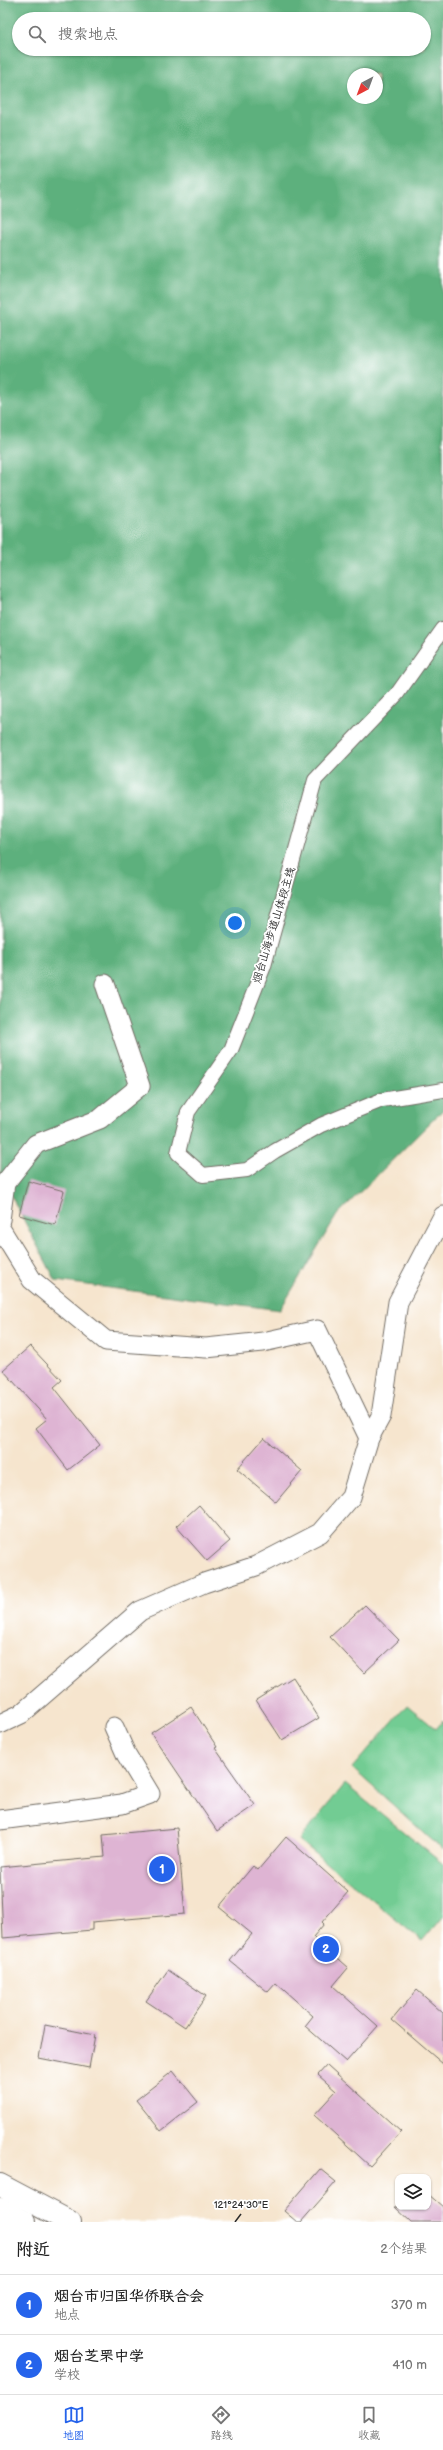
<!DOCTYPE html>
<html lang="zh">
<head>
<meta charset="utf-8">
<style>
	:root { --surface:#fff; --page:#f2f2f2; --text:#222; --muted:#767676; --line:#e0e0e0; --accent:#2563eb }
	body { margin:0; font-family:"Balsamiq Sans","LXGW WenKai TC",sans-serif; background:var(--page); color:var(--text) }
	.controls { position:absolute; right:12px; bottom:12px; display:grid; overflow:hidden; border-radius:8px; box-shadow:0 1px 3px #0004 }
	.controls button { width:36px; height:36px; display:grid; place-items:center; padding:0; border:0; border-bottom:1px solid var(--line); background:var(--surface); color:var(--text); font:20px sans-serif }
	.compass { position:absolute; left:347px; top:68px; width:36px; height:36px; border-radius:50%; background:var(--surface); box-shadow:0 1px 3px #0004; rotate:221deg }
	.you { position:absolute; left:235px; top:923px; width:14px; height:14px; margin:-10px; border:3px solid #fff; border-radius:50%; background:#1a73e8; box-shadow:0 0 0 6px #1a73e833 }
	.badge { display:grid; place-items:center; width:26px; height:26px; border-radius:50%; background:var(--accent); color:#fff; font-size:13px; font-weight:700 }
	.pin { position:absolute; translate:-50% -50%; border:2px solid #fff; box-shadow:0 1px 4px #0006 }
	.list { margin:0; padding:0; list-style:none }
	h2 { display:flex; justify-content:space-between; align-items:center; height:52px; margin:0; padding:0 16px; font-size:17px }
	h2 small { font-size:13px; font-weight:400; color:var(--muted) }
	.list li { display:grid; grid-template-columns:26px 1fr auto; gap:12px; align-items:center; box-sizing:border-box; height:60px; padding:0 16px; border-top:1px solid var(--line) }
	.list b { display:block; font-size:15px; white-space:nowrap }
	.list p { margin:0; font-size:13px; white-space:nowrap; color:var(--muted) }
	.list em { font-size:13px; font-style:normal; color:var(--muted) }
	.icon { flex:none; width:22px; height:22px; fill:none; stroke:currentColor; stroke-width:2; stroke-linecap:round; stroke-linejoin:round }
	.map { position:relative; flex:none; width:443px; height:2222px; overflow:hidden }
	.search { position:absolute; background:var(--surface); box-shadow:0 1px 3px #0004; left:12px; right:12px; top:12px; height:44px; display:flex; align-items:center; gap:10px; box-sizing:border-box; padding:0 14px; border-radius:22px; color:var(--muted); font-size:15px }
	.sheet { height:172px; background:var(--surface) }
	nav { display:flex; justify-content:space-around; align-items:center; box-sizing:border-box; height:56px; border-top:1px solid var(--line); background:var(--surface); font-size:11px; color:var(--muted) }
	nav a { display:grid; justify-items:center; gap:2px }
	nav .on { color:var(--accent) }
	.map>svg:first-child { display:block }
	.green { fill:#72cc93; stroke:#4e7c5f }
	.forest { fill:#5db07d; stroke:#446e54; fill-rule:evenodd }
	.building { fill:#deb4d3 }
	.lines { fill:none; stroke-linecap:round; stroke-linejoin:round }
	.pedestrian-casing { stroke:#726c64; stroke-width:16 }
	.minor-casing { stroke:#726c64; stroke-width:21 }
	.secondary-casing { stroke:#726c64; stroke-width:24 }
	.pedestrian { stroke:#fff; stroke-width:14 }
	.minor { stroke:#fff; stroke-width:19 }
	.secondary { stroke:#fff; stroke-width:22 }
	.ticks { fill:none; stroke:#2b2b2b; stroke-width:1.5 }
	.labels { text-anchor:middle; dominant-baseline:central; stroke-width:3.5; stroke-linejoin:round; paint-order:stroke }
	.street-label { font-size:11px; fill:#2b2b2b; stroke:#fff }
	.ticks-label { font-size:10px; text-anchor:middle; fill:#2b2b2b; stroke:#fff; stroke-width:3.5; stroke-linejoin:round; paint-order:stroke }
</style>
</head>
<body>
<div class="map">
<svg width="443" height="2222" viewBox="0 0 443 2222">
	<rect width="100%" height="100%" fill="#fff"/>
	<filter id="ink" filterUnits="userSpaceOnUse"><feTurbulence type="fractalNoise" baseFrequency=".025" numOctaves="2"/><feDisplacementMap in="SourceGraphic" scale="8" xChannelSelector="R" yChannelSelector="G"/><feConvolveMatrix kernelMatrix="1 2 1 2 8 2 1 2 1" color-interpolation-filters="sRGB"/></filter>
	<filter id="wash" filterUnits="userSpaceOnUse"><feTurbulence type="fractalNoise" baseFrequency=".012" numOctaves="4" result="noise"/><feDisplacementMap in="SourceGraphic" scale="16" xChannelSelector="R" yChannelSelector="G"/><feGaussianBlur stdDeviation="0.9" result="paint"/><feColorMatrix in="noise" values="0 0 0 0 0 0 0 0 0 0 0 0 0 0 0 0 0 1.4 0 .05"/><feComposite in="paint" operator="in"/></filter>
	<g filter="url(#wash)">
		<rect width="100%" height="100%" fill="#f6e5ce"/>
		<g class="green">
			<polygon points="407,1705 436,1729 443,1721 443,1850 352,1768"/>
			<polygon points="345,1784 443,1864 443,1916 422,1941 299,1840"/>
		</g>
		<path class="forest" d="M0,0H443V1110L337,1215L280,1310L56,1281L1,1177ZM19,19H424V49H19ZM353,74H377V98H353Z"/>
		<g id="blocks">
			<g class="building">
				<polygon points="28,1181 64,1191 55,1225 19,1215"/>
				<polygon points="30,1346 62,1380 54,1387 100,1445 68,1470 36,1428 47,1419 3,1370"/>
				<polygon points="264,1438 302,1471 276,1502 237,1469"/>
				<polygon points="199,1505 230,1541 207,1561 176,1526"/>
				<polygon points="365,1605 399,1640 364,1673 330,1637"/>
				<polygon points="293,1677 319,1718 282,1740 256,1700"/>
				<polygon points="191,1707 217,1747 215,1748 255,1805 217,1831 151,1733"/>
				<polygon points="177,1828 185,1914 92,1922 92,1930 3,1938 0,1867 105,1857 103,1835"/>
				<polygon points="286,1837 348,1892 322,1922 324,1924 313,1937 348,1968 333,1986 378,2026 346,2062 305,2026 313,2016 276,1983 268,1992 230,1961 252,1934 219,1907 253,1866 258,1870"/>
				<polygon points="168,1970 206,1996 185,2027 146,2001"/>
				<polygon points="417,1990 443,2013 443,2064 392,2020"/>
				<polygon points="45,2025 95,2035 89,2068 39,2058"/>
				<polygon points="327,2065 401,2132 370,2166 314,2115 336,2091 318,2075"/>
				<polygon points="173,2071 198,2102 161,2131 136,2100"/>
				<polygon points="320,2169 336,2182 301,2222 297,2222 284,2211"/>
				<polygon points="428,2194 443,2207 443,2222 411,2222 395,2207 428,2207"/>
			</g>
		</g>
	</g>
	<g filter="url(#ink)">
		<use href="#blocks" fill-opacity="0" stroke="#726c64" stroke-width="1"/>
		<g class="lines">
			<g class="pedestrian-casing">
				<polyline id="pedestrian" points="443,629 397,694 315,780 264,966 231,1050 188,1112 178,1153 203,1175 247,1170 275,1151 321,1125 382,1100 443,1090"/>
			</g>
			<g class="minor-casing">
				<g id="minor">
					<polyline points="0,1220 5,1183 36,1144 100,1119 140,1086 105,984"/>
					<polyline points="0,1228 32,1280 106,1341 206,1348 263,1342 317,1330 369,1438"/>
					<polyline points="0,1724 21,1714 140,1611 204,1583 256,1566 320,1533 351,1497 369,1438 381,1416 398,1302 443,1216"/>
					<polyline points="0,1820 122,1804 150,1794 126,1754 114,1727"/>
				</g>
			</g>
			<g class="secondary-casing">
				<g id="secondary">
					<polyline points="0,2185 70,2222"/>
					<polyline points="0,2209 24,2222"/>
				</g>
			</g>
			<use href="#pedestrian" class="pedestrian"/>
			<use href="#minor" class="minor"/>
			<use href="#secondary" class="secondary"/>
		</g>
	</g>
	<path class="ticks" d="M235,2222L241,2214"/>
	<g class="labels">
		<g class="street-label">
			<text transform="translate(274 925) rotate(-73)">烟台山海步道山体段主线</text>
		</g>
	</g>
	<g class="ticks-label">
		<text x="241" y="2208">121°24'30"E</text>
	</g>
</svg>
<div class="controls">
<button><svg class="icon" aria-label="layers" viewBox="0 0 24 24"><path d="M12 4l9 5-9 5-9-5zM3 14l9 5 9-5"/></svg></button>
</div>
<svg class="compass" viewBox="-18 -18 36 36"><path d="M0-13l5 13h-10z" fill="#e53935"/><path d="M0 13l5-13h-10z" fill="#767676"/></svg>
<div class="you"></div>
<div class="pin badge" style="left:162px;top:1869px">1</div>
<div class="pin badge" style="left:326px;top:1949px">2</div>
<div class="search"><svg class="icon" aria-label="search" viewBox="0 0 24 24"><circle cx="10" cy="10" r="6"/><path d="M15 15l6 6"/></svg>搜索地点</div>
</div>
<section class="sheet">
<h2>附近<small>2个结果</small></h2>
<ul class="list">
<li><span class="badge">1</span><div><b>烟台市归国华侨联合会</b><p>地点</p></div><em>370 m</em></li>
<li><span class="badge">2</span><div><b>烟台芝罘中学</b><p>学校</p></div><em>410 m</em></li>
</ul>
</section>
<nav>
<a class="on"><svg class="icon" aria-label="map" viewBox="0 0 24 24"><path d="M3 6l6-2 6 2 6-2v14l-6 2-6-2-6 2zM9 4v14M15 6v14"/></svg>地图</a>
<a><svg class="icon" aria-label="directions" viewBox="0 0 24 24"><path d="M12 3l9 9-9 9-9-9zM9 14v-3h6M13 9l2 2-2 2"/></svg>路线</a>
<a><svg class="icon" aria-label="saved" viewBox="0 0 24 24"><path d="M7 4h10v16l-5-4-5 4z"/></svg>收藏</a>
</nav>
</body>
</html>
